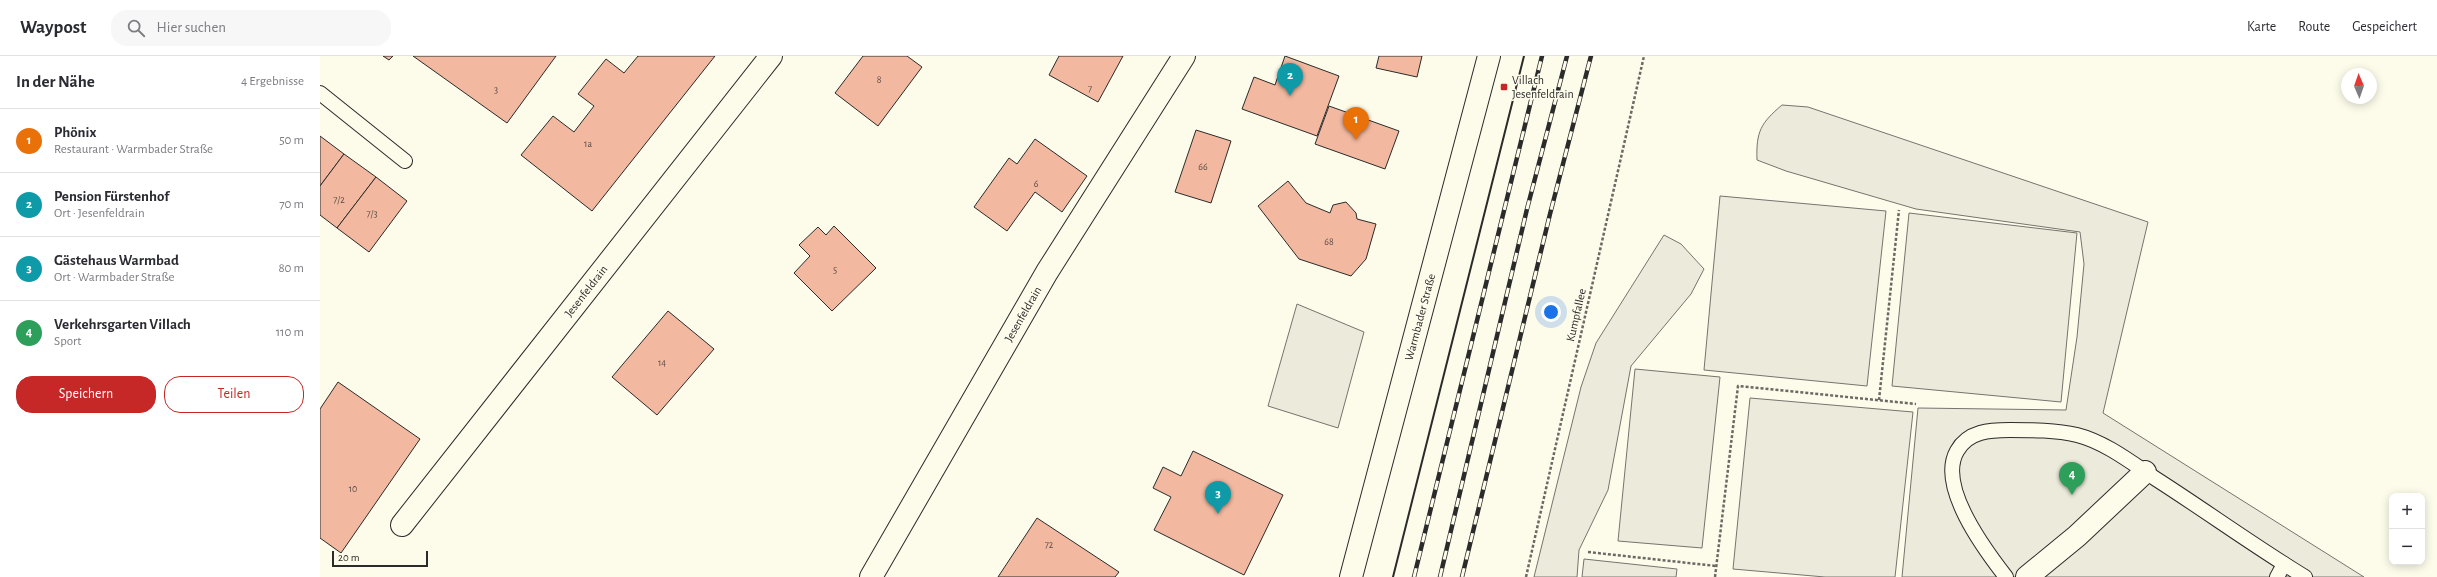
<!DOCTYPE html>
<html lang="de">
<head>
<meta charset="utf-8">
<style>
	:root { --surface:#fff; --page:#f7f7f7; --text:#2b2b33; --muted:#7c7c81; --line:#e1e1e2; --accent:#c62828 }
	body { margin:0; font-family:"Alegreya Sans",sans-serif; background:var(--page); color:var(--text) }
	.controls { position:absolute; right:12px; bottom:12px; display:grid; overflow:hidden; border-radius:8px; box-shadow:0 2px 10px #0003 }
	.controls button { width:36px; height:36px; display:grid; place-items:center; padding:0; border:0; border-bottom:1px solid var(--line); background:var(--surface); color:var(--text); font:20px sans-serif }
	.compass { position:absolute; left:2021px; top:12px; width:36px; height:36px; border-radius:50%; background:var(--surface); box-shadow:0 2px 10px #0003; rotate:358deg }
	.scale { position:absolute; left:12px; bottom:10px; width:96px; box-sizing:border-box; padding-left:4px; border:2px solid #2b2b2b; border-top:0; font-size:11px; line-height:14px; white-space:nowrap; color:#2b2b2b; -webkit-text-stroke:3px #fdfbea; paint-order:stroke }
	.you { position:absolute; left:1231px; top:256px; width:14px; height:14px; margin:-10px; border:3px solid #fff; border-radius:50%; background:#1a73e8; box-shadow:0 0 0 6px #1a73e833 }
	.badge { display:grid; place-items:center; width:26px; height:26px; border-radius:50%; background:var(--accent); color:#fff; font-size:13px; font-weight:700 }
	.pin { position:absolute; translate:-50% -33px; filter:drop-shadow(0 1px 2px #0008) }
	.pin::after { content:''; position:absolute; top:21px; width:14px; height:12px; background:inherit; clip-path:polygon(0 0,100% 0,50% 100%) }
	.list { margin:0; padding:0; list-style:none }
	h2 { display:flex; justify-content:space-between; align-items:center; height:52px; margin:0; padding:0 16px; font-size:17px }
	h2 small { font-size:13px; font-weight:400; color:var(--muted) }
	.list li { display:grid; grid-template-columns:26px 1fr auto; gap:12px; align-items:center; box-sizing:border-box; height:64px; padding:0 16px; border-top:1px solid var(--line) }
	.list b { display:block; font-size:15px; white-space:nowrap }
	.list p { margin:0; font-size:13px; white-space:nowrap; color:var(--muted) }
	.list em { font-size:13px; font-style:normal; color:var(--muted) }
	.actions { display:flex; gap:8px; padding:12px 16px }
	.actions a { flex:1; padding:9px 0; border:1px solid var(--accent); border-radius:16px; text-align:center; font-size:14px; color:var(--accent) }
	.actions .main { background:var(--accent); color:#fff }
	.icon { flex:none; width:22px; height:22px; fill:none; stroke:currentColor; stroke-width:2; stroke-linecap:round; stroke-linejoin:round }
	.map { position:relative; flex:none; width:2117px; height:521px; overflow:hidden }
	header { display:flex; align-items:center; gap:24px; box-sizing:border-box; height:56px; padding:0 20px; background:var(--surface); border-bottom:1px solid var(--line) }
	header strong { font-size:19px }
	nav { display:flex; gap:22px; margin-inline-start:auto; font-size:14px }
	.search { width:280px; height:36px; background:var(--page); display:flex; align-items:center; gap:10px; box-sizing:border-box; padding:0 14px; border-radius:16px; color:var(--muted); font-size:15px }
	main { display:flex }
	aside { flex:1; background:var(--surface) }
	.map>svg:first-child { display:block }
	.green { fill:#ecebdb; stroke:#74746e }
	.parking { fill:#eceadb; stroke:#74746e }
	.building { fill:#f2b8a0; stroke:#2b2b2b }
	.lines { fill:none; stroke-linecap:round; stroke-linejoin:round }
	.service-casing { stroke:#2b2b2b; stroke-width:16 }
	.pedestrian-casing { stroke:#2b2b2b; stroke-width:24 }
	.minor-casing { stroke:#2b2b2b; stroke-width:24 }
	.tertiary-casing { stroke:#2b2b2b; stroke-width:24 }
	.path { stroke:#6a6964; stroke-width:2.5; stroke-dasharray:3 2; stroke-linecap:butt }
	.service { stroke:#fdfbea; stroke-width:14 }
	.pedestrian { stroke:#fdfbea; stroke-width:22 }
	.minor { stroke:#fdfbea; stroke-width:22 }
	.tertiary { stroke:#fdfbea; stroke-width:22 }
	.rail-casing { stroke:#2b2b2b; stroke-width:4.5 }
	.rail { stroke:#fdfbea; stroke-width:3; stroke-dasharray:9; stroke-linecap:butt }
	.wall { stroke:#2b2b2b; stroke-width:2 }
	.poi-dot { fill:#c62828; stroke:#fdfbea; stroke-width:1.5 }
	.labels { text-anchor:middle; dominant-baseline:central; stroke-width:3; stroke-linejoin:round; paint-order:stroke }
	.number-label { font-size:10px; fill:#5d4e48 }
	.poi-label { font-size:12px; fill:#2b2b2b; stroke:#fdfbea; text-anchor:start }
	.street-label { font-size:12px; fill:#2b2b2b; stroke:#fdfbea }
</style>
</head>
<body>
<header>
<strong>Waypost</strong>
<div class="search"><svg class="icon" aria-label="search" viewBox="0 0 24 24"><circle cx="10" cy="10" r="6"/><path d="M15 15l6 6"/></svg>Hier suchen</div>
<nav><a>Karte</a><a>Route</a><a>Gespeichert</a></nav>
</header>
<main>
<aside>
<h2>In der Nähe<small>4 Ergebnisse</small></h2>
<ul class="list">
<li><span class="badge" style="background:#e8710a">1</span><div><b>Phönix</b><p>Restaurant · Warmbader Straße</p></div><em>50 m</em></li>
<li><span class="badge" style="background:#0f9aa8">2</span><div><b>Pension Fürstenhof</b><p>Ort · Jesenfeldrain</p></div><em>70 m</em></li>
<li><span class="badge" style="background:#0f9aa8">3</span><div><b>Gästehaus Warmbad</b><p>Ort · Warmbader Straße</p></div><em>80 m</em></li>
<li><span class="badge" style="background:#2e9e5b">4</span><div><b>Verkehrsgarten Villach</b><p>Sport</p></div><em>110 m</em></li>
</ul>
<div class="actions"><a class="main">Speichern</a><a>Teilen</a></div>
</aside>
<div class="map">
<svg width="2117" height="521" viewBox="0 0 2117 521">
	<rect width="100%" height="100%" fill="#fdfbea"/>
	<g class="green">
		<path d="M1462,49L1488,51L1828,166L1783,357L2044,521H1582L1598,352L1746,354L1757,281L1764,208L1760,176L1596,153L1466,115L1437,104C1436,75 1441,67 1462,49Z"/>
		<polygon points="1400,140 1566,155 1547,330 1384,314"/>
		<polygon points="1589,157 1757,177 1741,346 1572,330"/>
		<polygon points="1344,179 1361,188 1384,213 1371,238 1311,310 1288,434 1259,494 1257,521 1214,521 1261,331 1276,287"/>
		<polygon points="1315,313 1400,321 1382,492 1298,485"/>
		<polygon points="1430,342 1593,356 1575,521 1505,521 1413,513"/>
		<polygon points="1264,503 1357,513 1356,521 1262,521"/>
	</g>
	<polygon class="parking" points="977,248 1044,276 1018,372 948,350"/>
	<g class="building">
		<polygon points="63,0 73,0 69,4"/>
		<polygon points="93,0 236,0 187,67"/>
		<polygon points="318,0 395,0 272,155 201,99 233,60 254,76 274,50 258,38 286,3 304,17"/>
		<polygon points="543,0 587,0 602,11 558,70 515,37"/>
		<polygon points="739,0 803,0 778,46 729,19"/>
		<polygon points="965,0 1019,20 997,80 922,53 934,21 955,29"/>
		<polygon points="1059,0 1102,0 1097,21 1056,12"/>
		<polygon points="1009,50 1079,75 1065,113 995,88"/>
		<polygon points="876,74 911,85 891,147 855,136"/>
		<polygon points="0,80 24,98 0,130"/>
		<polygon points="715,83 767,120 742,156 715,136 687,175 654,151 689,102 697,108"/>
		<polygon points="24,98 56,121 17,172 0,159 0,130"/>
		<polygon points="56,121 87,145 49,196 17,172"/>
		<polygon points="968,125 986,147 1010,157 1013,149 1026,146 1036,157 1037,163 1056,168 1046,203 1031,220 979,203 938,150"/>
		<polygon points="514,170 556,212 512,255 474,217 490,200 479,189 498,171 506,179"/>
		<polygon points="348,255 394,293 337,359 292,321"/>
		<polygon points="18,326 100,383 21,497 0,482 0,353"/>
		<polygon points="873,395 963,439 924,519 834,474 851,441 833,432 843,411 861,420"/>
		<polygon points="717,462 799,516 795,521 678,521"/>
	</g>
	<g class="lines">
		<g class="service-casing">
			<g id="service">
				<polyline points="0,37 85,105"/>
				<path d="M1686,521C1665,494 1617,430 1637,395C1648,375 1670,374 1690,374C1712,374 1736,374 1757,379C1785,386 1812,407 1836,423C1886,455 1934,490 1985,521"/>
				<polyline points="1957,521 1964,508"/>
			</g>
		</g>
		<g class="pedestrian-casing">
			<polyline id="pedestrian" points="1707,521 1757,480 1825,416"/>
		</g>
		<g class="minor-casing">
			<g id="minor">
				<polyline points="82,469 451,0"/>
				<polyline points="551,521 727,216 864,0"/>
			</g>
		</g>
		<g class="tertiary-casing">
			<polyline id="tertiary" points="1031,521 1169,0"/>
		</g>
		<g class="path">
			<polyline points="1559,344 1579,154"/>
			<polyline points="1268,496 1396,510"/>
			<polyline points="1206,521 1324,0"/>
			<polyline points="1395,521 1418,330 1596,348"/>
		</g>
		<use href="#service" class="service"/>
		<use href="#pedestrian" class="pedestrian"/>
		<use href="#minor" class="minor"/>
		<use href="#tertiary" class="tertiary"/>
		<g class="rail-casing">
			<g id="rail">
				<polyline points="1094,521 1222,0"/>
				<polyline points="1120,521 1207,153 1247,0"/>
				<polyline points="1142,521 1230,158 1271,0"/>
			</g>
		</g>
		<use href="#rail" class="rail"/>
		<polyline class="wall" points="1073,521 1204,0"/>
	</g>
	<rect class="poi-dot" x="1180" y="27" width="8" height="8" rx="2"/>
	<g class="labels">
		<g class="number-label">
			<text x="559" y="24">8</text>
			<text x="770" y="33">7</text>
			<text x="176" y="34">3</text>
			<text x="268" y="88">1a</text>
			<text x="883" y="111">66</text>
			<text x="716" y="128">6</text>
			<text x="19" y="144">7/2</text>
			<text x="52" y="158">7/3</text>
			<text x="1009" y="186">68</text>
			<text x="515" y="214">5</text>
			<text x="342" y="307">14</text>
			<text x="33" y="433">10</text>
			<text x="729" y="489">72</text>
		</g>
		<g class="poi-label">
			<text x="1192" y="24">Villach<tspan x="1192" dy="14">Jesenfeldrain</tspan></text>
		</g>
		<g class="street-label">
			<text transform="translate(266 235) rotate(-52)">Jesenfeldrain</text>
			<text transform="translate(703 258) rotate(-60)">Jesenfeldrain</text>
			<text transform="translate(1256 259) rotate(-77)">Kumpfallee</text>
			<text transform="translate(1100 261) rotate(-75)">Warmbader Straße</text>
		</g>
	</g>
</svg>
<div class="controls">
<button>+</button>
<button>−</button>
</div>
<svg class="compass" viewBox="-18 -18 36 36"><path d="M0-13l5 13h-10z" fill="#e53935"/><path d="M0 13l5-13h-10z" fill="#7c7c81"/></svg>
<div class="scale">20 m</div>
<div class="you"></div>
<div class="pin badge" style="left:1036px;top:84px;background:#e8710a">1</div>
<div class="pin badge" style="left:970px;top:40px;background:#0f9aa8">2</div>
<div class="pin badge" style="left:898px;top:458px;background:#0f9aa8">3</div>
<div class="pin badge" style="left:1752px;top:439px;background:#2e9e5b">4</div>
</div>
</main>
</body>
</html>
